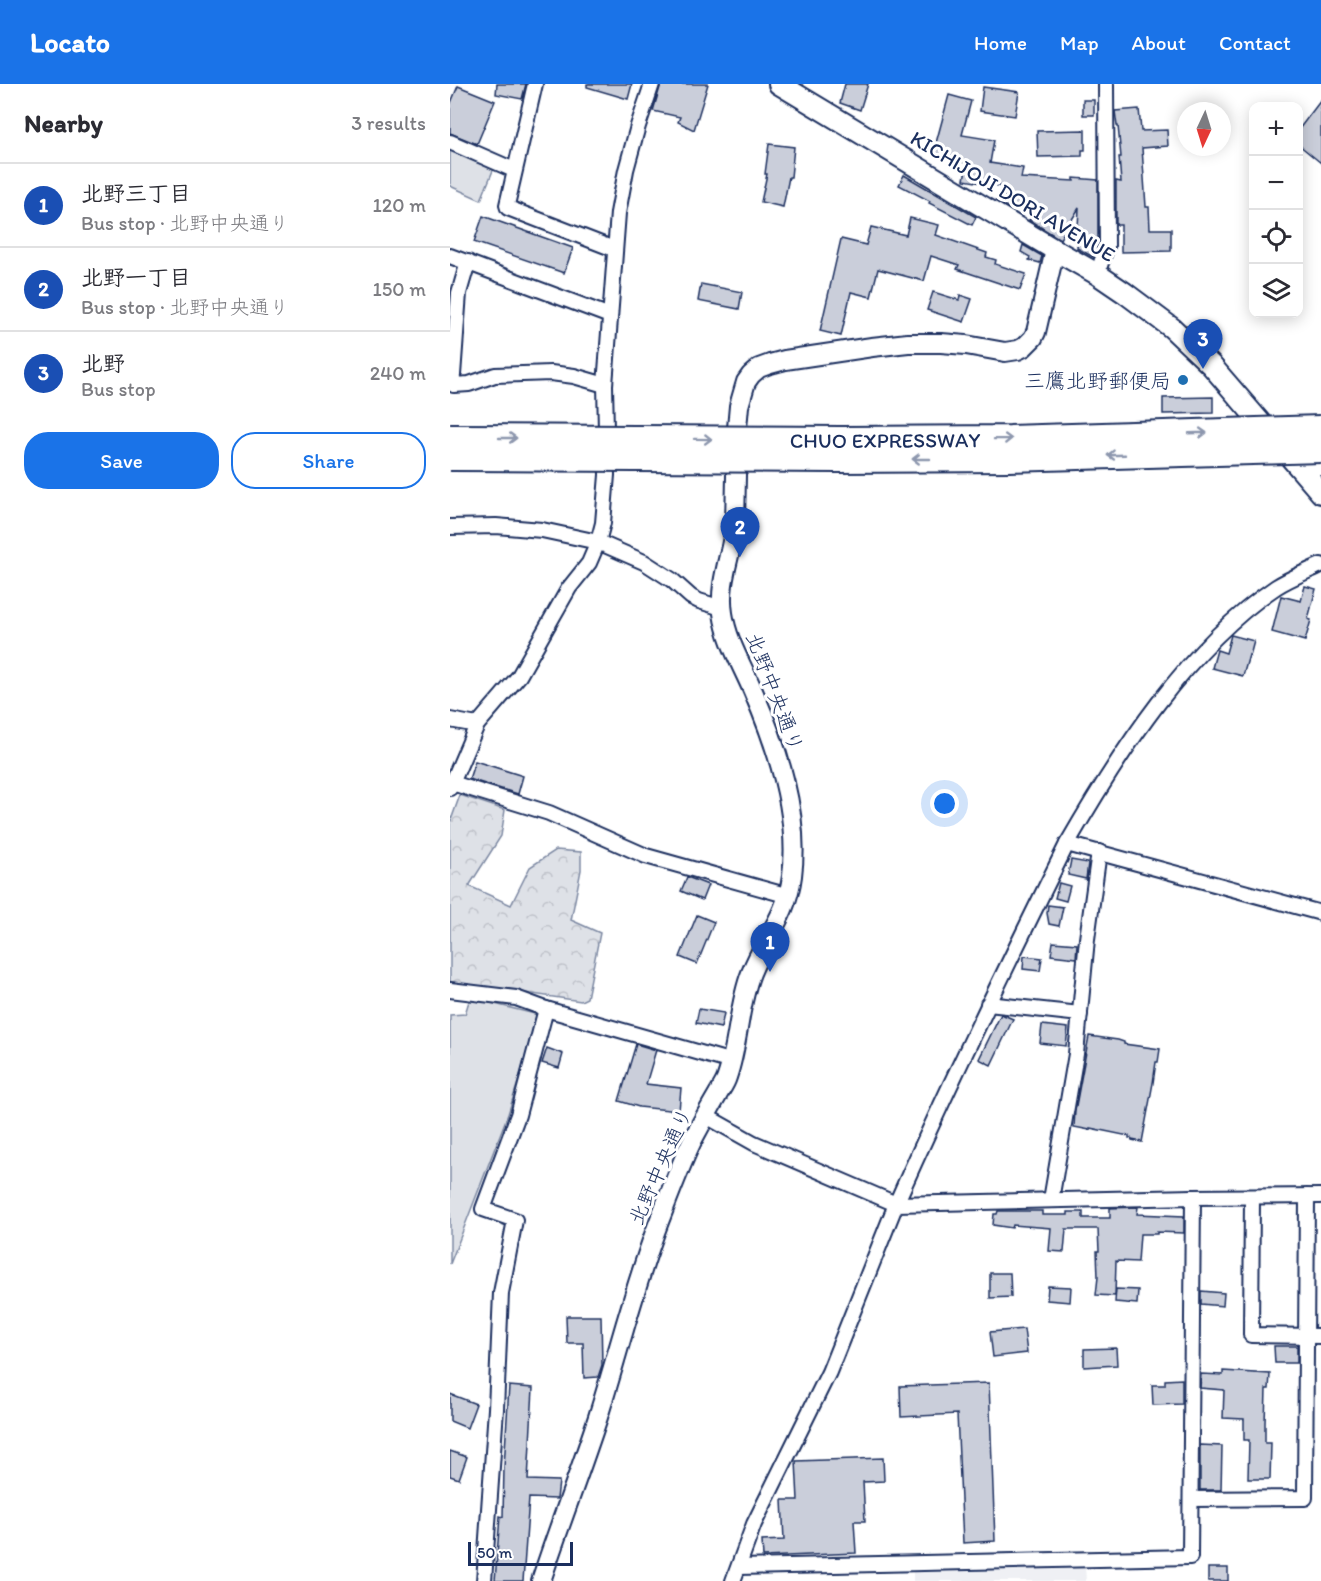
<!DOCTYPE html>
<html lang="en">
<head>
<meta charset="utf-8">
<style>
	:root { --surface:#fff; --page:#f7f7f7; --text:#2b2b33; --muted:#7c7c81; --line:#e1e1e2; --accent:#1a73e8 }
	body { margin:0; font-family:Itim,"Klee One",sans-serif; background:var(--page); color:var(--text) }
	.controls { position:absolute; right:18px; top:18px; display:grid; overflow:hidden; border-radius:12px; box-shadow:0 3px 15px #0003 }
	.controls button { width:54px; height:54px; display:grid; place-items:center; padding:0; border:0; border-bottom:2px solid var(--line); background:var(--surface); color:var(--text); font:30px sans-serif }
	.compass { position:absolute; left:727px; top:18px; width:54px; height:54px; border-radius:50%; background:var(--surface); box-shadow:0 3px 15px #0003; rotate:184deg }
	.scale { position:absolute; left:18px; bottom:15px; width:105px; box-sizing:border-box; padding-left:6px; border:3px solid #1b2f5e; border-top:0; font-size:16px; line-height:21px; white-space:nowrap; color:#1b2f5e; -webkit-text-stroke:4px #fff; paint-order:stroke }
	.you { position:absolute; left:495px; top:720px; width:21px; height:21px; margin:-15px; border:4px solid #fff; border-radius:50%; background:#1a73e8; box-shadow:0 0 0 9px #1a73e833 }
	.badge { display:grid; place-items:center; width:39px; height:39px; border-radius:50%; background:var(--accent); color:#fff; font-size:20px; font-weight:700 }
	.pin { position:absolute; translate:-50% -50px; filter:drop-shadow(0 2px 3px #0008) }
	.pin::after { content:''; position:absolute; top:32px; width:21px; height:18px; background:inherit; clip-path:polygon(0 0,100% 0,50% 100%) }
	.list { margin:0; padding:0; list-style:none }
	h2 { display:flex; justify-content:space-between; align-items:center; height:78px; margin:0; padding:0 24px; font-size:26px }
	h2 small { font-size:20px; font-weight:400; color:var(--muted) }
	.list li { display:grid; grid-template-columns:39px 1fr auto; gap:18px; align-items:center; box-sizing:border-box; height:84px; padding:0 24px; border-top:2px solid var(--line) }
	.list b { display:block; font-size:22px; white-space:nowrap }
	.list p { margin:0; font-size:20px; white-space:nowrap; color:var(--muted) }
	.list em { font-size:20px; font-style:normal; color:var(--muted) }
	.actions { display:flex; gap:12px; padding:18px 24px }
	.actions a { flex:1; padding:14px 0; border:2px solid var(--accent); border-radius:24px; text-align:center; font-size:21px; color:var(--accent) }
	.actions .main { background:var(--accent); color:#fff }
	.icon { flex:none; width:33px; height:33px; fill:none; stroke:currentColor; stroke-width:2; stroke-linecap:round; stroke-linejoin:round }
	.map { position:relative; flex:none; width:871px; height:1497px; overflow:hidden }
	header { display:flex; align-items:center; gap:36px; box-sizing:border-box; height:84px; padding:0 30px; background:var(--accent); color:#fff }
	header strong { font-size:28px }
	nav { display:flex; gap:33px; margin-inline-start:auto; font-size:21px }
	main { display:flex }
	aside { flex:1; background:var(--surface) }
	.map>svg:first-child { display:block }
	.built { fill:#eff0f4 }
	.forest { fill:url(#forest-crowns); stroke:#7c88a2; stroke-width:1.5 }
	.garden { fill:#dee1e7; stroke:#7c88a2; stroke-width:1.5 }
	.building { fill:#caceda; stroke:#1b2f5e; stroke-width:1.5 }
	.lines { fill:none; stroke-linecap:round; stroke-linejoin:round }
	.minor-casing { stroke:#1b2f5e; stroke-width:18 }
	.tertiary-casing { stroke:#1b2f5e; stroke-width:22 }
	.secondary-casing { stroke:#1b2f5e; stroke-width:24 }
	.minor { stroke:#fff; stroke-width:14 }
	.tertiary { stroke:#fff; stroke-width:18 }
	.secondary { stroke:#fff; stroke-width:20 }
	.motorway-bridge-casing { stroke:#1b2f5e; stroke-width:30; stroke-linecap:butt }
	.motorway-bridge { stroke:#fff; stroke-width:26 }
	.oneway { stroke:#8d97ae }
	.poi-dot { fill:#1f6fb2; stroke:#fff; stroke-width:2 }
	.labels { text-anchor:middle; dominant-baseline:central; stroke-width:6; stroke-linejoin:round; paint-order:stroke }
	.street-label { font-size:21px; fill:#1b2f5e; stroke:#fff }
	.poi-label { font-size:21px; fill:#1b2f5e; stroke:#fff; text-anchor:end }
</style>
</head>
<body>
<header>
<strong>Locato</strong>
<nav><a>Home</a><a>Map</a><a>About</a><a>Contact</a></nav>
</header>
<main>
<aside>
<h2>Nearby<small>3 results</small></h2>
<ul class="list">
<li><span class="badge" style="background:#1a4fb4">1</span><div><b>北野三丁目</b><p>Bus stop · 北野中央通り</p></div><em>120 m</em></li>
<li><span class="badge" style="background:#1a4fb4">2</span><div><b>北野一丁目</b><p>Bus stop · 北野中央通り</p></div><em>150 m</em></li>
<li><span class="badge" style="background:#1a4fb4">3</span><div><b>北野</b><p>Bus stop</p></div><em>240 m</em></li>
</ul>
<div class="actions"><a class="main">Save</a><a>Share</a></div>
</aside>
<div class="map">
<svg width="871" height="1497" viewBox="0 0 871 1497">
	<defs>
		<pattern id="forest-crowns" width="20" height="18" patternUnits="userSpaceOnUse" patternTransform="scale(1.5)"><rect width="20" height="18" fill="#dee1e7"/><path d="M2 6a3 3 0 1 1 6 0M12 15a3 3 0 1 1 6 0" fill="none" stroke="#bec1c9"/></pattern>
	</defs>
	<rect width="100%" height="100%" fill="#fff"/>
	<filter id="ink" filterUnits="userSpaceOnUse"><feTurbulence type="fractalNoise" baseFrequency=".0167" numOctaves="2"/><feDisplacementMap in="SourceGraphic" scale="12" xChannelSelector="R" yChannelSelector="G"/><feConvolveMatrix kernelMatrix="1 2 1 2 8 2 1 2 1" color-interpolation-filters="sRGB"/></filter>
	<g filter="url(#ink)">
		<polygon class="built" points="635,1481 636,1497 463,1497 463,1486"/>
		<polygon class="forest" points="10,711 55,726 51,752 19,802 61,821 80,783 106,766 131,768 131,786 121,836 150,849 137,914 131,917 0,898 0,739"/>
		<g class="garden">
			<polygon points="0,65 44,84 31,116 0,102"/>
			<polygon points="20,914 89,931 58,1030 0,1180 0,931 15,930"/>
		</g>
		<g class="building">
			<polygon points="47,0 76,0 72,15 46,10"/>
			<polygon points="137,0 182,0 178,15 137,3"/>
			<polygon points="211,0 258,0 244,46 228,38 230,33 203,27"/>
			<polygon points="395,0 418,0 410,26 390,19"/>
			<polygon points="8,2 45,17 27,60 0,49 0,21"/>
			<polygon points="533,3 569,8 565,32 530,27"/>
			<polygon points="499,11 521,17 512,51 544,56 540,79 573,84 571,94 624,97 624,94 648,96 648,153 647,163 643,173 627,164 629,124 610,155 579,136 585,126 558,124 553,121 555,103 514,96 517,79 483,70"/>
			<rect x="633" y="16" width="11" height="15"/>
			<polygon points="871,16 871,79 849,61 849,45"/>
			<polygon points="689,25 691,47 717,46 718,62 692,64 696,123 699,123 700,145 721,145 721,167 671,168 671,141 666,141 666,97 671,98 669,73 671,73 668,42 667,42 665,27"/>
			<polygon points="635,46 635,66 632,66 632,72 588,73 587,47"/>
			<polygon points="319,60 344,63 341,93 339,93 333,123 311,118 317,90 315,90"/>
			<polygon points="454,91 526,133 522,141 479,119 480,117 449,101"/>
			<polygon points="33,132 123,164 114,189 24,158"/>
			<polygon points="460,134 489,141 486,151 537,169 536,173 546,176 545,180 576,190 570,206 507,185 509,181 481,172 474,197 428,185 421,213 401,208 391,252 370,247 391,155 416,161 421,143 456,151"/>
			<polygon points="573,161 592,172 590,179 579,176 580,173 571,168"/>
			<polygon points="251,200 292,208 289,225 248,217"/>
			<polygon points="483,208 509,216 510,211 522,215 514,238 477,226"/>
			<polygon points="763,313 763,329 713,330 713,314"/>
			<polygon points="855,502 866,505 858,535 861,536 855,557 822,548 831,512 851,517"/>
			<polygon points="781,551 804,557 800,572 799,571 793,592 762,584 767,566 776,569"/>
			<polygon points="25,677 73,692 68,710 19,695"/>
			<polygon points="621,776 638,779 636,795 618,791"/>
			<polygon points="237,793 258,801 252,816 231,807"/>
			<polygon points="609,799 620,802 616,817 605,814"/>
			<polygon points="598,821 613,823 609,842 599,840 597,829"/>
			<polygon points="247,831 264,838 247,880 230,873"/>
			<polygon points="603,858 627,860 626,874 601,871"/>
			<polygon points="574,872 592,874 590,887 573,885"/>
			<polygon points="249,925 274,929 271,944 246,939"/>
			<polygon points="551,930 563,935 541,981 529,975"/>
			<polygon points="592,941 618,944 616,962 590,959"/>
			<polygon points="639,952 668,956 674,958 674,960 710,965 708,978 706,978 703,999 692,1058 682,1056 681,1054 679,1054 679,1052 640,1044 640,1046 624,1043 625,1027"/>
			<polygon points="186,960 206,966 196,1000 231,1004 229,1027 189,1023 169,1017"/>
			<polygon points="97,964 113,970 109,984 92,979"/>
			<polygon points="688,1123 687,1130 734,1132 734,1149 707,1148 707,1150 690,1150 688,1178 666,1177 665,1212 646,1211 648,1193 647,1167 649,1167 648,1145 616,1145 614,1168 599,1167 601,1144 563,1141 562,1144 543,1141 544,1130 547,1130 548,1127 592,1127 592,1131 618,1131 618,1128 633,1128 633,1134 660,1134 660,1124"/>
			<polygon points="540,1189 560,1189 561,1213 540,1214"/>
			<polygon points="598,1202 621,1203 620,1218 597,1216"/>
			<polygon points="666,1205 688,1206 687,1220 665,1218"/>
			<polygon points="751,1207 774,1209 773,1222 751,1220"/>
			<polygon points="116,1232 151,1232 152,1281 148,1293 134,1294 133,1259 117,1259"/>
			<polygon points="574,1245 577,1269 543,1273 540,1248"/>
			<polygon points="824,1262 847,1262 847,1279 825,1279"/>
			<polygon points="666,1264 667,1281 634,1283 634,1265"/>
			<polygon points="773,1287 820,1290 819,1305 816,1305 815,1339 815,1359 821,1359 820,1395 798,1395 799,1356 794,1356 794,1335 773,1334 774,1306 750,1304 751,1290 773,1291"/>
			<polygon points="732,1295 732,1320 703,1321 702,1301 715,1301 715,1296"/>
			<polygon points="539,1299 545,1457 513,1459 507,1330 451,1333 450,1302"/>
			<polygon points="59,1302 83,1304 78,1396 109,1397 107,1415 79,1414 73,1497 45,1497 50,1432 53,1433 54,1383"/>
			<polygon points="0,1310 26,1320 17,1344 0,1337"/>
			<polygon points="750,1361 772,1362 771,1406 750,1406"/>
			<polygon points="0,1367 17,1373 9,1395 0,1392"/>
			<polygon points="433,1374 434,1397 413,1398 415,1437 404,1437 406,1469 313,1473 312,1457 334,1456 332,1416 348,1416 346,1377"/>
			<rect x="758" y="1484" width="20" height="13"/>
		</g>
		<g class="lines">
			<g class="minor-casing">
				<g id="minor">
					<polyline points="85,0 57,121 58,124 164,165"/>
					<polyline points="0,58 64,86"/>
					<polyline points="0,172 160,232"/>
					<polyline points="18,178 9,209 3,291 2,298 4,301 19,300 45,291 101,289 124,292 155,301"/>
					<polyline points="647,190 657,162 656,0"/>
					<polyline points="851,384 871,384"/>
					<polyline points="0,443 46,442 92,446 148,458 194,478 222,496 241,513 249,517 272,524"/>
					<path d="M871,481C856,488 840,494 826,503C737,563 670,668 617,760L871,829"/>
					<polyline points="0,636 27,641"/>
					<polyline points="2,699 99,729 196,772 339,812"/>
					<polyline points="0,704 27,641 69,592 119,504 139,479 148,458 153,439 157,391 155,301 168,129 176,86 188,42 202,0"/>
					<polyline points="0,906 66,914 96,925"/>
					<polyline points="538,920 630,930"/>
					<path d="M256,1032L304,1059L446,1120C500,998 558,879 617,760"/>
					<polyline points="802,1113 801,1251 871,1252"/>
					<polyline points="601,1116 626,970 637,855 649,768"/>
					<polyline points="741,1415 855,1414 857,1112"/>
					<polyline points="289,1483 740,1473 743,1113"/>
					<polyline points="34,1497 46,1325 51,1209 65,1136 33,1125 68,1031 96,925 282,978"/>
					<polyline points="283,1497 304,1440 379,1288 446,1120 743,1113 871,1112"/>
				</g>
			</g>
			<g class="tertiary-casing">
				<path id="tertiary" d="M91,1497C109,1442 130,1388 148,1333C169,1267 185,1199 210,1135C220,1109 230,1082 242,1057C250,1042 258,1027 267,1012C270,1006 275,1000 277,993C289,959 288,922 301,889C315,853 337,832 342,792C350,730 327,662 303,607C292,581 277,557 273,529C268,498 282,470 285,440L287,344L289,322L296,298L301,291L309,284L320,280L335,276L422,263L458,259H491L516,261L555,268L568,266L574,263L583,254L586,248L605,166"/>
			</g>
			<g class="secondary-casing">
				<polyline id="secondary" points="329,0 605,166 647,190 675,209 722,244 761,281 871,409"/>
			</g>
			<use href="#minor" class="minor"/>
			<use href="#tertiary" class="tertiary"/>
			<use href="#secondary" class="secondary"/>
			<g class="motorway-bridge-casing">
				<g id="motorway-bridge">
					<path id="s1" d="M0,354L391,356L560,355L871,345"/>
					<polyline points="0,373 388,375 559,374 871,365"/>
				</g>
			</g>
			<use href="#motorway-bridge" class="motorway-bridge"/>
		</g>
		<defs><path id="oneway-shaft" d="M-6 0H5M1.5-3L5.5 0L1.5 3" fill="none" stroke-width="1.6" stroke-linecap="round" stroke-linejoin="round" transform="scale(1.5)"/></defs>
		<g class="oneway">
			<use href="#oneway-shaft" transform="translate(748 349) rotate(-2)"/>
			<use href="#oneway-shaft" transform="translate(58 354)"/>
			<use href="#oneway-shaft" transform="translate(253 355) rotate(1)"/>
			<use href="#oneway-shaft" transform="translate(553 355) rotate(-1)"/>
			<use href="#oneway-shaft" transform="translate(666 371) rotate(178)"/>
			<use href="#oneway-shaft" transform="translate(471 375) rotate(180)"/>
		</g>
	</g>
	<circle class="poi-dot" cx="733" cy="296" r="6"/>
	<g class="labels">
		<g class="street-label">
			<text transform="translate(563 112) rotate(31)">KICHIJOJI DORI AVENUE</text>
			<text stroke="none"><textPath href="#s1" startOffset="435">CHUO EXPRESSWAY</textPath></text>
			<text transform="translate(325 608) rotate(69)">北野中央通り</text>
			<text transform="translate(210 1082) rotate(-66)">北野中央通り</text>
		</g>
		<g class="poi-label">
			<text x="721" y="296">三鷹北野郵便局</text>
		</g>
	</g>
</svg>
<div class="controls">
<button>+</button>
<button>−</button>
<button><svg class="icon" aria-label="locate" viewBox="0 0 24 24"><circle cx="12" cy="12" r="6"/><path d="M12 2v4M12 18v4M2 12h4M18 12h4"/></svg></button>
<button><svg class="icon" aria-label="layers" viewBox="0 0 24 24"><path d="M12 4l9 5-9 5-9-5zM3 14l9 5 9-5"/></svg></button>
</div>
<svg class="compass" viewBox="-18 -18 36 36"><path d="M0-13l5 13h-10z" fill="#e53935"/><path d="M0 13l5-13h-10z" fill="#7c7c81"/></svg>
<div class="scale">50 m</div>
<div class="you"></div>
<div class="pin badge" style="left:320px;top:888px;background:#1a4fb4">1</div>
<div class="pin badge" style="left:290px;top:473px;background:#1a4fb4">2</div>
<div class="pin badge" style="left:753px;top:285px;background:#1a4fb4">3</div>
</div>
</main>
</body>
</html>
